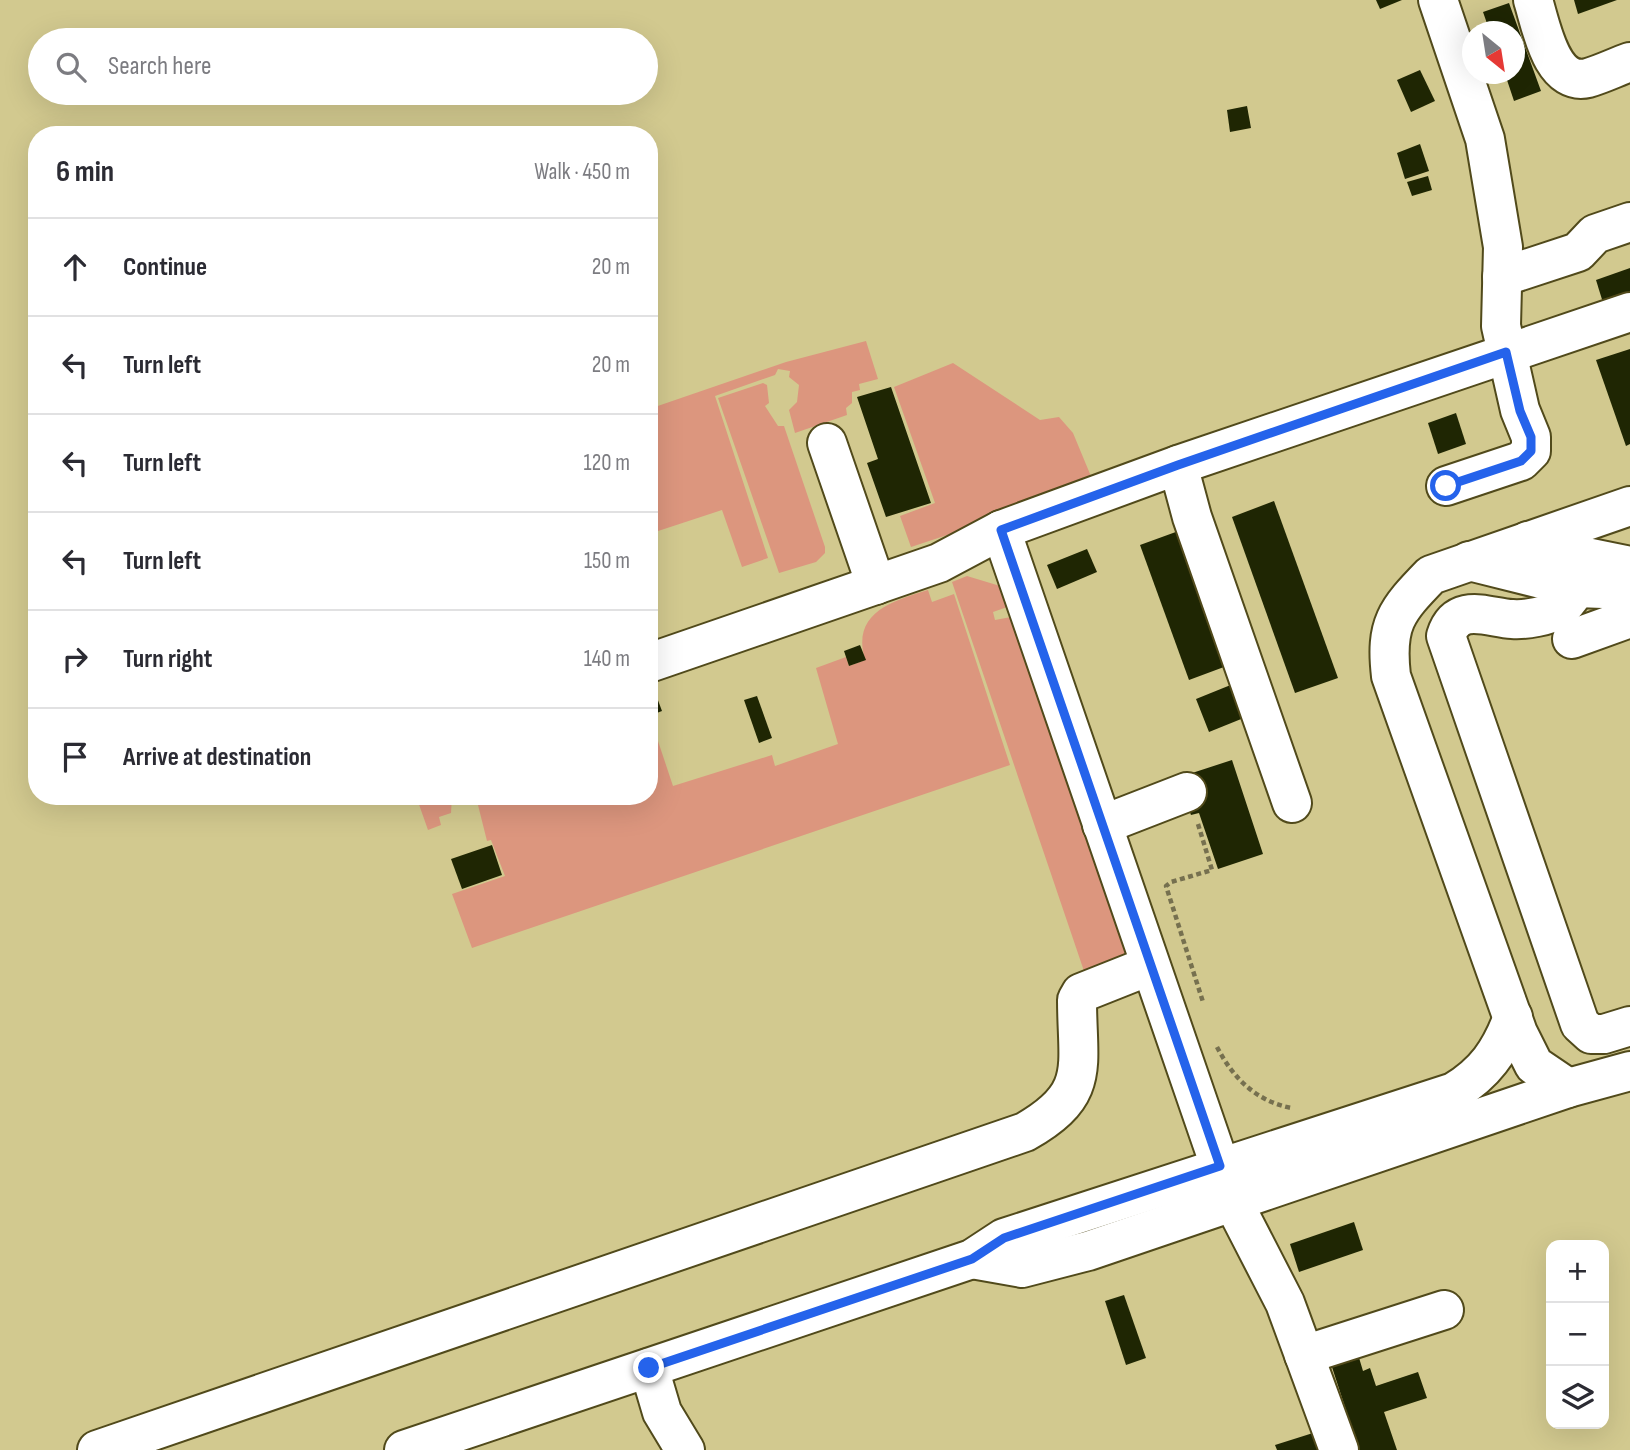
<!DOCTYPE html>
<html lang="en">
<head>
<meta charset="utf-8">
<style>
	:root { --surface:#fff; --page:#f2f2f3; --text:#2b2b33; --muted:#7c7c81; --line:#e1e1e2 }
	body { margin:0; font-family:"Sofia Sans Condensed",sans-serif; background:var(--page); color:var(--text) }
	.controls { position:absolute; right:21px; bottom:21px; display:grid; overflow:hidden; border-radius:14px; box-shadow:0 7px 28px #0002 }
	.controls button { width:63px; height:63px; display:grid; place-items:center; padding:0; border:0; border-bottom:2px solid var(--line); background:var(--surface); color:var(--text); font:35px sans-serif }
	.compass { position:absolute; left:1462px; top:21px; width:63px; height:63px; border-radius:50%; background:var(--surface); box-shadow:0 7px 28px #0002; rotate:150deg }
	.stop { position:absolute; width:21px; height:21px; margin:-16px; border:5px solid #2563eb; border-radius:50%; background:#fff }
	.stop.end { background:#2563eb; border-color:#fff; box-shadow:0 2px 7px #0008 }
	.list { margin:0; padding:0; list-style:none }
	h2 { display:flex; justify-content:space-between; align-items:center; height:91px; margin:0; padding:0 28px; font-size:30px }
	h2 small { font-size:23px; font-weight:400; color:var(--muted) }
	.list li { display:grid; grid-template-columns:46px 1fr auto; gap:21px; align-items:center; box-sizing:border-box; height:98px; padding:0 28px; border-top:2px solid var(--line) }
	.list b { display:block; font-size:26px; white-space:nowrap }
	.list em { font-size:23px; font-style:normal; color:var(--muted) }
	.icon { flex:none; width:38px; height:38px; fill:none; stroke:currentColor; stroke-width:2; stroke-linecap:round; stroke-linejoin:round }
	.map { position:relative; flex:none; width:1630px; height:1450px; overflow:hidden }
	.search { position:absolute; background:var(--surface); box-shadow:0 7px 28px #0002; left:28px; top:28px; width:630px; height:77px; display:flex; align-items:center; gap:18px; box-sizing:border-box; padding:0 24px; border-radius:38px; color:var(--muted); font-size:26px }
	.panel { position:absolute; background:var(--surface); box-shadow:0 7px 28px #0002; left:28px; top:126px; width:630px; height:679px; border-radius:28px }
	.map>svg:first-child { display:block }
	.built { fill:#d2c98f; fill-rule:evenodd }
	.green { fill:#dc967e }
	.building { fill:#1f2603 }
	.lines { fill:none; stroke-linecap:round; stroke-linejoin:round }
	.minor-casing { stroke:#514a1b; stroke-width:42 }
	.path { stroke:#76704f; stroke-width:4.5; stroke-dasharray:5 3.5; stroke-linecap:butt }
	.minor { stroke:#fff; stroke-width:38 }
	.route { stroke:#2563eb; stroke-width:9 }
</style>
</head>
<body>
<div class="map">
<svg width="1630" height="1450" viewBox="0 0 1630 1450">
	<rect width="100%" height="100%" fill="#d7cf9e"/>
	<path class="built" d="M0,0H1630V1450H0ZM1472,32H1514V74H1472ZM40,40H646V93H40ZM37,135H649V796H37ZM1551,1245H1604V1424H1551Z"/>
	<g class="green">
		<polygon points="866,341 878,379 859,384 860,390 852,392 852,403 846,408 847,415 795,433 789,410 797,402 799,385 789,377 790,371 778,369 775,375 715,396 768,558 742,567 722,510 649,534 649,409 786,362"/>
		<polygon points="953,363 1040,420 1059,417 1073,433 1095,486 911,547 900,516 935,503 894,387"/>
		<polygon points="763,383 767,385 769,403 765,406 778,426 784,426 825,547 825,553 816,562 779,573 718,398"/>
		<polygon points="967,576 1010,589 1019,603 993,612 995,620 1011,617 1127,959 1085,974 952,582"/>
		<path d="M928,590L932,602L954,594L1010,765L472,948L452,894L505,876L491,840L487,841L476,797L501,801L527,796H649L650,717L673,786L772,755L775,766L838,744L816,668L846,657L849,666L865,660C851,612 893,601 928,590Z"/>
		<polygon points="416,796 452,796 451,813 439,817 441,825 428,830"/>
	</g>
	<g class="building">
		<polygon points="1376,0 1402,0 1380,9"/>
		<polygon points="1574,0 1617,0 1578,14"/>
		<polygon points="1509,3 1541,91 1514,101 1505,74 1514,74 1514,32 1490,32 1483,12"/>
		<polygon points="1420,70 1435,101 1411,112 1397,80"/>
		<polygon points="1247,106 1251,128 1230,132 1227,110"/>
		<polygon points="1420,144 1429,171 1405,179 1397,153"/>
		<polygon points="1428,176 1432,190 1412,196 1407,182"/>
		<polygon points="1630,268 1630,297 1604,306 1596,280"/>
		<polygon points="1630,349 1630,444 1626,446 1596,360"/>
		<polygon points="891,387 931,503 886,517 867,463 878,459 857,397"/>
		<polygon points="1456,413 1466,444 1438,454 1428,423"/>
		<polygon points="1274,501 1338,678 1295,693 1232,517"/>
		<polygon points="1184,529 1232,664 1189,680 1140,545"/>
		<polygon points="1087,549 1097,572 1057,589 1047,565"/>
		<polygon points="860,645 866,660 849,666 844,651"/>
		<polygon points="1243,680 1256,713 1209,732 1196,699"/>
		<polygon points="656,695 662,711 649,716 649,698"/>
		<polygon points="757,696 772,738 759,743 744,700"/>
		<polygon points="1232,760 1263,854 1218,869 1199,813 1191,815 1186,802 1186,775"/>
		<polygon points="492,845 502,875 462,889 451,859"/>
		<polygon points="1354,1222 1363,1250 1299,1272 1290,1244"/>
		<polygon points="1124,1295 1146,1358 1126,1365 1105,1301"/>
		<polygon points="1357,1351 1363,1371 1370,1368 1376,1386 1418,1372 1427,1398 1384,1412 1397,1450 1359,1450 1330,1361"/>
		<polygon points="1313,1433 1319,1450 1277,1450 1275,1445"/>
	</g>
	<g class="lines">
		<g class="minor-casing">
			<g id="minor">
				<polyline points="1438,0 1485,139 1503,247 1501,326 1520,410 1531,437 1531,451 1521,461 1446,486"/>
				<path d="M1533,0C1541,25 1551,87 1588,78C1602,74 1616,67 1630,62"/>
				<polyline points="1502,277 1578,252 1595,234 1630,222"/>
				<polyline points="827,443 876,585"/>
				<polyline points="1178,465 1192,517 1292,803"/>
				<polyline points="1001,530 1220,1166 1233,1202 1285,1303 1339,1450"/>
				<polyline points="1528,541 1562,552 1630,566"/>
				<polyline points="1469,561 1577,588 1630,590"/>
				<path d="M1577,588C1572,595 1566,604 1560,609C1548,616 1526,620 1512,619C1489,618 1457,601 1446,636L1580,1024L1591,1034H1604L1630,1026"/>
				<polyline points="1572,639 1630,618"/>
				<polyline points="649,663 939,563 1001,530 1178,465 1630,312"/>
				<polyline points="1102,825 1187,792"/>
				<path d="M1568,1088L1534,1065L1518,1033L1391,676C1385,624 1396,611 1431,575L1630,506"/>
				<polyline points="972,1259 1022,1268 1088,1251 1568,1088 1630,1071"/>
				<polyline points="1304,1355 1444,1310"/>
				<polyline points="649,1368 662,1412 685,1450"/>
				<path d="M97,1450L1025,1132C1092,1094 1077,1067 1077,1000L1081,993L1149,966"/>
				<path d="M404,1450L972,1259L1004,1238L1454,1092C1485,1073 1500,1052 1513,1017"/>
			</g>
		</g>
		<g class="path">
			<polyline points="1198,824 1212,870 1171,882 1166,886 1203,1002"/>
			<path d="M1217,1047C1233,1078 1256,1101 1291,1108"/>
		</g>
		<use href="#minor" class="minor"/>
	</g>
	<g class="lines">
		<polyline class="route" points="649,1368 972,1259 1004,1238 1220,1166 1001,530 1178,465 1506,352 1520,411 1531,437 1531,451 1521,461 1446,486"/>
	</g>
</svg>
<div class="controls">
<button>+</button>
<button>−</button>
<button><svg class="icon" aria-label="layers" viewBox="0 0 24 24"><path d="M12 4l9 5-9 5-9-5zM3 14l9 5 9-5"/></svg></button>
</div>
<svg class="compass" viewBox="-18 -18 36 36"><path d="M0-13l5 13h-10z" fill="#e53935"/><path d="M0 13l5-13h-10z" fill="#7c7c81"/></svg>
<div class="stop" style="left:1446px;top:486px"></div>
<div class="stop end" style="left:649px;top:1368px"></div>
<div class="search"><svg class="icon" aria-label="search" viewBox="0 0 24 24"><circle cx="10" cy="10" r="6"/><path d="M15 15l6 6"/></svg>Search here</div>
<section class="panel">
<h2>6 min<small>Walk · 450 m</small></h2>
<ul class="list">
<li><svg class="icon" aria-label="ahead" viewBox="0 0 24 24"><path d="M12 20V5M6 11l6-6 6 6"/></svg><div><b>Continue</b></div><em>20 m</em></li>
<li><svg class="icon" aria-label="left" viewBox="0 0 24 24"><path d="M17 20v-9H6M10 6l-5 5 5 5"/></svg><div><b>Turn left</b></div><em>20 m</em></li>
<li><svg class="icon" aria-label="left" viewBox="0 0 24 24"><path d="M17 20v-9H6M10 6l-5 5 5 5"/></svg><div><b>Turn left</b></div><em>120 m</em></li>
<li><svg class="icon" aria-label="left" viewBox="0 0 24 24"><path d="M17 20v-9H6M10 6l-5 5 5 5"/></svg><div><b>Turn left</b></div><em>150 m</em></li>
<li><svg class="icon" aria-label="right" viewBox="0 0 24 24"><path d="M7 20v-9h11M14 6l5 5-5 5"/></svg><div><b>Turn right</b></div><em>140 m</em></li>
<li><svg class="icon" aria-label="arrive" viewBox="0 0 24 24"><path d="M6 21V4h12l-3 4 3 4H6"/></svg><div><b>Arrive at destination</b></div></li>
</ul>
</section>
</div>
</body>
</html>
